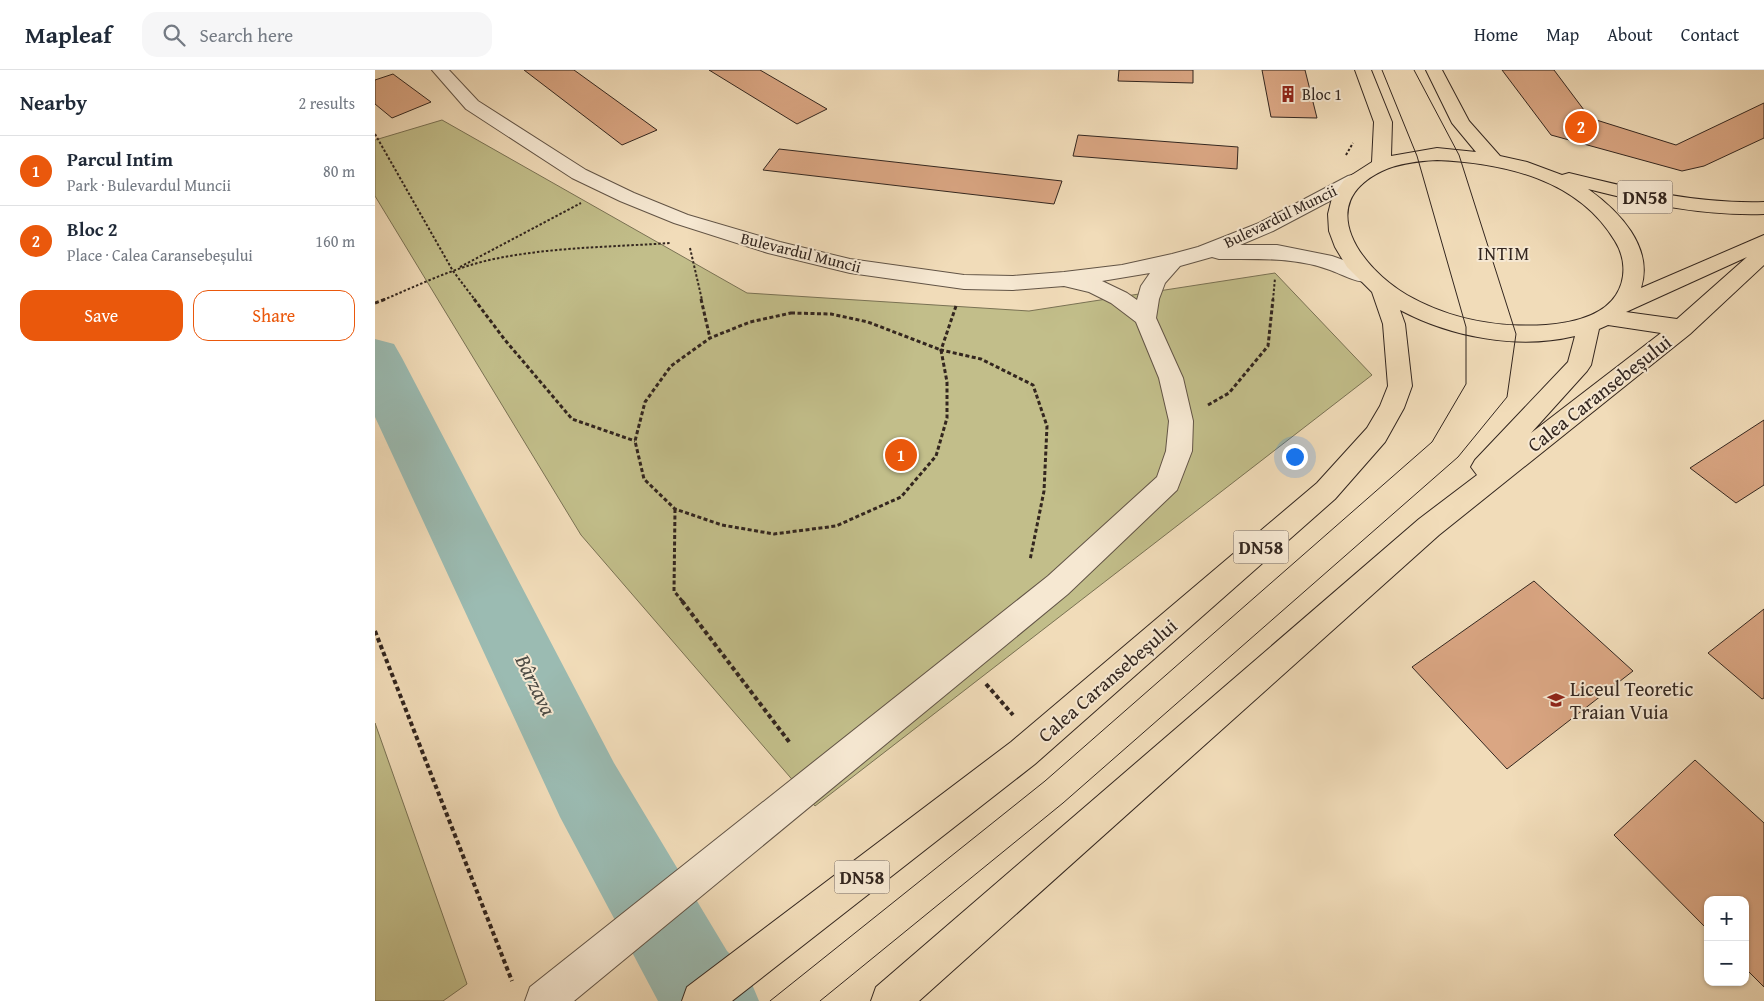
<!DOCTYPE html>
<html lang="en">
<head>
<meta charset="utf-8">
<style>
	:root { --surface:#fff; --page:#f6f6f7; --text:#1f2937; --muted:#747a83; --line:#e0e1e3; --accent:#ea580c }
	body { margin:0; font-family:"Gentium Book Plus",serif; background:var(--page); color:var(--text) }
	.controls { position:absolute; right:15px; bottom:15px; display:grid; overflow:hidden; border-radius:10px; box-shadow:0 1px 4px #0004 }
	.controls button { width:45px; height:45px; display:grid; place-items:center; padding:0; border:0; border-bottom:1px solid var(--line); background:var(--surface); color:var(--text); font:25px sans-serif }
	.you { position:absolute; left:919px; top:386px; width:18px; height:18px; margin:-12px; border:4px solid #fff; border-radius:50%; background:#1a73e8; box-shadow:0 0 0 8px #1a73e833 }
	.badge { display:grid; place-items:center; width:32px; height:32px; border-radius:50%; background:var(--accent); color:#fff; font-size:16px; font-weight:700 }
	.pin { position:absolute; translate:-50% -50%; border:2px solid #fff; box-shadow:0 1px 5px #0006 }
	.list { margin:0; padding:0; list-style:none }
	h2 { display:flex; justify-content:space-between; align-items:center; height:65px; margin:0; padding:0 20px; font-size:21px }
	h2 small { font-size:16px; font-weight:400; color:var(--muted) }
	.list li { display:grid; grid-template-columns:32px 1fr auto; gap:15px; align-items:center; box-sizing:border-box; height:70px; padding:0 20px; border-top:1px solid var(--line) }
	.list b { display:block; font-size:19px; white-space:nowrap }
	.list p { margin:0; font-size:16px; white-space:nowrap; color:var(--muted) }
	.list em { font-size:16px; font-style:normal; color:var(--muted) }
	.actions { display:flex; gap:10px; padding:15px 20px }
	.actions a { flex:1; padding:11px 0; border:1px solid var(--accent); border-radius:15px; text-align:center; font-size:18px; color:var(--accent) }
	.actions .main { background:var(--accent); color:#fff }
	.icon { flex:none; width:28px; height:28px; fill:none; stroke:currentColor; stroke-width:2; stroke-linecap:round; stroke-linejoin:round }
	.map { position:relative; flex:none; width:1389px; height:931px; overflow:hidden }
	header { display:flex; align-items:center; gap:30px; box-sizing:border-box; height:70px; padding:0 25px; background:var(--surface); border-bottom:1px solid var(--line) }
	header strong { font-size:24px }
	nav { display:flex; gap:28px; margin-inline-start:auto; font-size:18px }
	.search { width:350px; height:45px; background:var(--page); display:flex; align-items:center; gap:12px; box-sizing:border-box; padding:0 18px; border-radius:15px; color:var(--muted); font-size:19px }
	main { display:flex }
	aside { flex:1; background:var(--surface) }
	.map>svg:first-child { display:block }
	.green { fill:#c2be8a; stroke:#7a7254 }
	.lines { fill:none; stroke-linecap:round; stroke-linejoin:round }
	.river { fill:#9bbbb2; fill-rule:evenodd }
	.building { fill:#daa683; stroke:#33261f }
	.minor-casing { stroke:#625446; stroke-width:2 }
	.major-casing { stroke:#33261f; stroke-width:2 }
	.path-far2 { stroke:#33261f; stroke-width:2; stroke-dasharray:2.5 2; stroke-linecap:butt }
	.path-far1 { stroke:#33261f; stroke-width:3; stroke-dasharray:4 2.5; stroke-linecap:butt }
	.path { stroke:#33261f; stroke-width:4; stroke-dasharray:4.5 3; stroke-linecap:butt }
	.minor { fill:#f6e8d2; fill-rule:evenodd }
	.major { fill:#f1dcb9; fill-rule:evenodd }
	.tram { stroke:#33261f; stroke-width:1 }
	.labels { text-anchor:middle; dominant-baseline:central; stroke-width:4; stroke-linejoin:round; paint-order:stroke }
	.far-poi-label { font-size:16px; fill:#33261f; stroke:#f6e8d2; text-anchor:start }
	.far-street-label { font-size:16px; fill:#33261f; stroke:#f6e8d2 }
	.far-neighbourhood-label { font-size:18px; letter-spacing:1px; fill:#33261f; stroke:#f6e8d2 }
	.shield { fill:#f6e8d2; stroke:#6e6055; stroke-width:1 }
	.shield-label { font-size:19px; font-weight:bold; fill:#33261f }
	.street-label { font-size:20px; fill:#33261f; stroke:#f6e8d2 }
	.poi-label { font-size:20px; fill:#33261f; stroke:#f6e8d2; text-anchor:start }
	.water-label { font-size:21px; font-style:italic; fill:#4d4b44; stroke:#f6e8d2 }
</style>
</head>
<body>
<header>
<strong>Mapleaf</strong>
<div class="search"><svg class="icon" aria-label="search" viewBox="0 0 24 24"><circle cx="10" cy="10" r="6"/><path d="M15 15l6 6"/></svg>Search here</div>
<nav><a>Home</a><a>Map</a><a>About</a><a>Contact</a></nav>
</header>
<main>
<aside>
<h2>Nearby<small>2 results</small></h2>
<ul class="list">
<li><span class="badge">1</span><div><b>Parcul Intim</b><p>Park · Bulevardul Muncii</p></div><em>80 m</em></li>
<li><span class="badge">2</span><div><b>Bloc 2</b><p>Place · Calea Caransebeșului</p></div><em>160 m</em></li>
</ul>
<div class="actions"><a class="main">Save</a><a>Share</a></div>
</aside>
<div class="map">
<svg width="1389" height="931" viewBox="0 0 1389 931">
	<rect width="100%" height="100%" fill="#f1dcb9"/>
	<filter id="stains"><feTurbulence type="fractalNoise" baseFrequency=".004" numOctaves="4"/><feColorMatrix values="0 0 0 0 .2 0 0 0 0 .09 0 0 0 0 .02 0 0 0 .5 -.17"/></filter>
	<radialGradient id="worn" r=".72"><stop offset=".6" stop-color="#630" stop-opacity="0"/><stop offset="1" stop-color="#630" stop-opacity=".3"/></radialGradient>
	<g class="green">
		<polygon points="67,50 372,223 654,241 900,203 997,305 440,736 206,465 0,126 0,70"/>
		<polygon points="0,653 92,914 68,931 0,931"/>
	</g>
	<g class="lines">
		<polygon class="river" points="0,269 19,274 27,288 239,693 352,881 371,900 384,931 283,931 185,747 0,347"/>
	</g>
	<g class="building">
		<polygon points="149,0 199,0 282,60 247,75"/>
		<polygon points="334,0 385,0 452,39 422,54"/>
		<polygon points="744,0 818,0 818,13 743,11"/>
		<polygon points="887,0 930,0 942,48 896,47"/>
		<polygon points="1127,0 1179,0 1215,48 1301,75 1389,33 1389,68 1329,96 1307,101 1176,65"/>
		<polygon points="18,4 56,32 17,48 0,34 0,10"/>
		<polygon points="703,65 863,77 862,99 698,86"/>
		<polygon points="404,79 687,111 679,134 388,100"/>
		<polygon points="1389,350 1389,415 1361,433 1315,398"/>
		<polygon points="1159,511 1258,601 1132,699 1037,597"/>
		<polygon points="1389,539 1389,628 1387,629 1333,583"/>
		<polygon points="1320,690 1389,753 1389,917 1370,898 1370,830 1333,830 1333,860 1239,765"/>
	</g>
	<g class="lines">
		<g class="minor-casing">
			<path id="minor" d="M57,0H74L103,31L211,100L259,123L313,145L405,172L475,189L589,205L638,206L689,202L747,195L797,184L823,177L884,153L973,106L980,104L987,106L990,110L987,114L898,161L865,175H902L957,186L999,201L1002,206L999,211C984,215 969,205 955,200C919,187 881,189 844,189L837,187L805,196L790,213L784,229L781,248L808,308L818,351L817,381L802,420L693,524L199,931H150L155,917L673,506L782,407L791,381L794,351L784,308L761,252L736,233L714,222L689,216L638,220L589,219L475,203L393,183L299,153L245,131L197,108L91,39ZM775,203L766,216L762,230L752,223L727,211Z"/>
		</g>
		<g class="major-casing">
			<path id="major" d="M980,0H996L1017,52L1016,86L1062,78L1101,82L1077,53L1051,0H1067L1094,51L1125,86L1152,92L1187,105L1194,103C1259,119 1322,134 1389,132V144C1328,146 1271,134 1213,119C1244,141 1279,177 1266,218L1389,165V195L1315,264L1064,465L544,931H496L501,917L1044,449L1102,405L1096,397L1100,390L1193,292L1200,266C1143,280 1076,267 1025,240L1030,254L1037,316L1029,338L1010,372L960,429L660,694L357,931H307L312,917L636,672L942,413L992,358L1005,336L1013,316L1008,254L997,222L972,197L960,177L954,161L953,144L957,128L969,110L997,92L999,52ZM1062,90C1129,93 1203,109 1240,171C1250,187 1252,208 1241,225C1227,247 1195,253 1171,255C1123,258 1074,249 1032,225C986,198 938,134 1007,101C1024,93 1043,91 1062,90ZM1372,187L1302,249L1251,242ZM1233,255L1286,263L1156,363L1212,301L1216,295L1224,259Z"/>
		</g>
		<g class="path-far2">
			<polyline points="0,64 78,201 100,230"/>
			<polyline points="971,85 978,73"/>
			<polyline points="315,178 327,230"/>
			<polyline points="85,197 206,133"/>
			<path d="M8,230C44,215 80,197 119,189C177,177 237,177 295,173"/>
			<polyline points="898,230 900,208"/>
		</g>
		<g class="path-far1">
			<polyline points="99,229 130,270 197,349 260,371"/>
			<polyline points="326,229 335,268"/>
			<polyline points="0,233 11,229"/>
			<polyline points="581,236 566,280 606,289 658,315 672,356 669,421 655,490"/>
			<polygon points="416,243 456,244 493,252 566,280 572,312 572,348 561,386 526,427 461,456 399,464 347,455 300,439 269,409 260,371 270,332 296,296 335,268 375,252"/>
			<polyline points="833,335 854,323 893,276 898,229"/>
			<polyline points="300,439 299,521 308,532"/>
		</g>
		<g class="path">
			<polyline points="307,531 415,673"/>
			<polyline points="0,561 137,911"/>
			<polyline points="611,614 638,645"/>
		</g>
		<use href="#minor" class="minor"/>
		<use href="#major" class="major"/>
		<g class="tram">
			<polyline points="395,931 670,711 1057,372 1091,314 1091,257 1042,86 1007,0"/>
			<polyline points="445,931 688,733 1083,387 1132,327 1141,264 1084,85 1039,0"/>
		</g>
	</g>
	<defs>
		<g id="building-bare" transform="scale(1.35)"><path d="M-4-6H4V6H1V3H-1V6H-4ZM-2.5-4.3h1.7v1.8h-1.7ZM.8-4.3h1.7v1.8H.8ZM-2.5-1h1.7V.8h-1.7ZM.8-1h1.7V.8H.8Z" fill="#8f2418" stroke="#f6e8d2" stroke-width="2.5" paint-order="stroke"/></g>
		<g id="school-bare" transform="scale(1.35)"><path d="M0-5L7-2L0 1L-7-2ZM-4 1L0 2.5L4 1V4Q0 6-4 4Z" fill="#8f2418" stroke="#f6e8d2" stroke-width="2.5" paint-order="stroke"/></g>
	</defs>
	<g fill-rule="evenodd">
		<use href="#building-bare" x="913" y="24"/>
		<use href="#school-bare" x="1181" y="630"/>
	</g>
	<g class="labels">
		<g class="far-poi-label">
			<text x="927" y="24">Bloc 1</text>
		</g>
		<g class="far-street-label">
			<text transform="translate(905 146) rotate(-26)">Bulevardul Muncii</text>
			<text transform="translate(426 182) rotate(14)">Bulevardul Muncii</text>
		</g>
		<g class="far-neighbourhood-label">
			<text x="1129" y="183">INTIM</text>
		</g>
		<g class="shield">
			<rect x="1242.5" y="110.5" width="55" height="33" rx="4"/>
			<rect x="858.5" y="460.5" width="55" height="33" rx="4"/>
			<rect x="459.5" y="790.5" width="55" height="33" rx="4"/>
		</g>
		<g class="shield-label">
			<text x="1270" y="127">DN58</text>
			<text x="886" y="477">DN58</text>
			<text x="487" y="807">DN58</text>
		</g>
		<g class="street-label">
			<text transform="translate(1224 323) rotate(-38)">Calea Caransebeșului</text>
			<text transform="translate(732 610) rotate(-41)">Calea Caransebeșului</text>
		</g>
		<g class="poi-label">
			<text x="1195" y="618">Liceul Teoretic<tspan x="1195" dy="23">Traian Vuia</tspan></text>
		</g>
		<g class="water-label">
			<text transform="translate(161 615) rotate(64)">Bârzava</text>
		</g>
	</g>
	<rect width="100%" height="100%" filter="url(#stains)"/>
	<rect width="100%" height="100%" fill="url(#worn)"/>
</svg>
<div class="controls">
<button>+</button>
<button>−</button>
</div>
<div class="you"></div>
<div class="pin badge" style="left:526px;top:385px">1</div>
<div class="pin badge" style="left:1206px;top:57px">2</div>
</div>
</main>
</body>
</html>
